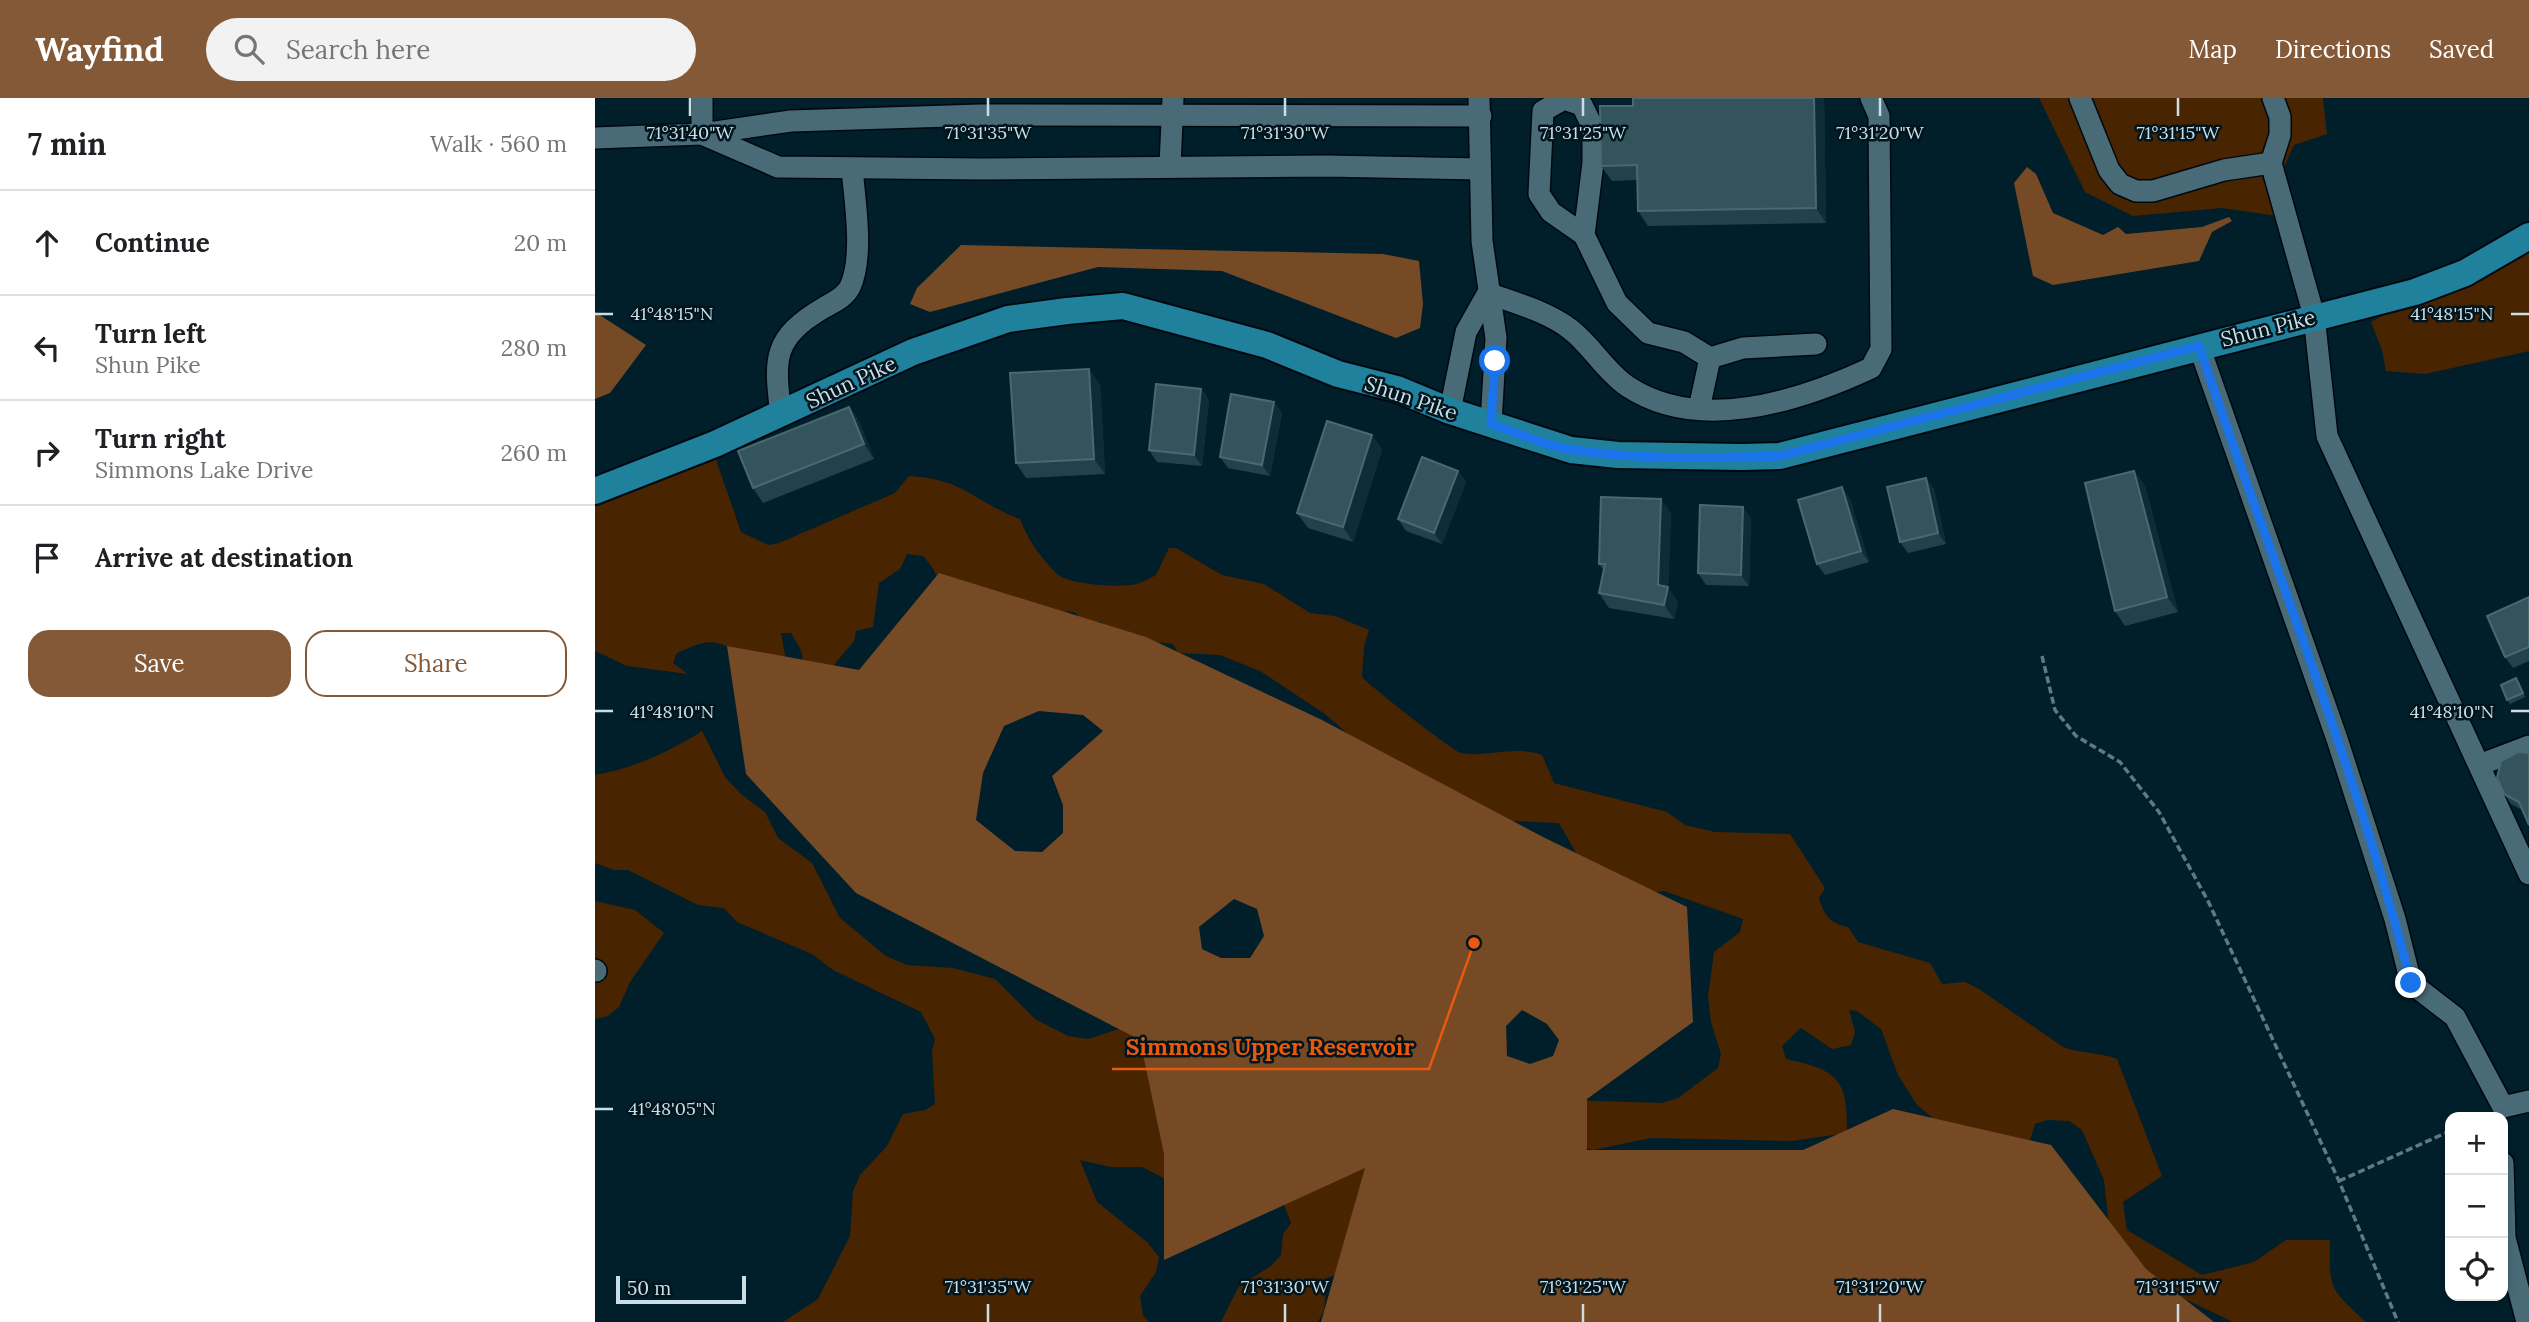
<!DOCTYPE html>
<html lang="en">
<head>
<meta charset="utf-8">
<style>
	:root { --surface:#fff; --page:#f2f2f2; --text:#202124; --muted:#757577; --line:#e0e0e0; --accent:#835938 }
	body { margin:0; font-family:Lora,serif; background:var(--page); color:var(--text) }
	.controls { position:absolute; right:21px; bottom:21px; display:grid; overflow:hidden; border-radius:14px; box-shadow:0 4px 10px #0003 }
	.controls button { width:63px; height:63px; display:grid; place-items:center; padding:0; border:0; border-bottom:2px solid var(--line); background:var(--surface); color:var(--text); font:35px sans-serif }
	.scale { position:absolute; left:21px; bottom:18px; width:130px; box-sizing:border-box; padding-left:7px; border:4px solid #ccdee5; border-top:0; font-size:19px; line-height:24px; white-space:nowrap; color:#ccdee5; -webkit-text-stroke:5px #00151e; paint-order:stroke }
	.stop { position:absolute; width:21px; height:21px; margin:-16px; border:5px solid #1a73e8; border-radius:50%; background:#fff }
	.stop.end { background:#1a73e8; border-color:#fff; box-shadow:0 2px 7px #0008 }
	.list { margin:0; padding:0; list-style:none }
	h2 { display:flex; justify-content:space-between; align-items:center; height:91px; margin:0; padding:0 28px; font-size:30px }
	h2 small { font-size:23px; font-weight:400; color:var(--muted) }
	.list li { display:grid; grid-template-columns:46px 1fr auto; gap:21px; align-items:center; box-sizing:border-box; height:105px; padding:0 28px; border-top:2px solid var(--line) }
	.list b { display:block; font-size:26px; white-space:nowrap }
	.list p { margin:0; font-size:23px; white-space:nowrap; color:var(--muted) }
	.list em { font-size:23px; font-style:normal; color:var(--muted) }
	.actions { display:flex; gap:14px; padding:21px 28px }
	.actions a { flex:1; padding:16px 0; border:2px solid var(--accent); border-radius:21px; text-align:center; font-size:24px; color:var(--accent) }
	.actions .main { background:var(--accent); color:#fff }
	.icon { flex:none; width:38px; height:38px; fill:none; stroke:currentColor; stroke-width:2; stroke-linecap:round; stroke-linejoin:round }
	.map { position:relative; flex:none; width:1934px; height:1224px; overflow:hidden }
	header { display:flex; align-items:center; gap:42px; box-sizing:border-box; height:98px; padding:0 35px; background:var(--accent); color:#fff }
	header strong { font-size:33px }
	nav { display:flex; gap:38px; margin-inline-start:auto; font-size:24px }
	.search { width:490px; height:63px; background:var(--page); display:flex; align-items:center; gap:18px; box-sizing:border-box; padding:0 24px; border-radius:38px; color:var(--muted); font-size:26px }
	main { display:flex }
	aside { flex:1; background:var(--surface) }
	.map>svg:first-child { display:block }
	.green { fill:#492401 }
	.water { fill:#764a25; fill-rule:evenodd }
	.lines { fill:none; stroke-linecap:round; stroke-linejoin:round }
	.minor-casing { stroke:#000810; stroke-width:24 }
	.major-casing { stroke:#000810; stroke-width:30 }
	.path { stroke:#607982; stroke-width:3.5; stroke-dasharray:7 3.5; stroke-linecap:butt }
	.minor { stroke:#496b78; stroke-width:21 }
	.major { stroke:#1f819c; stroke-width:26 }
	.wall { fill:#21424c }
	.shaded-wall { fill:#0c2d38 }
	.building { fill:#33535d; stroke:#4b6872; stroke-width:2 }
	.route { stroke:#1a73e8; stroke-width:9 }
	.ticks { fill:none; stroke:#ccdee5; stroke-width:2.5 }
	.labels { text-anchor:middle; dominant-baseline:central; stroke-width:5; stroke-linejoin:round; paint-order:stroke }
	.street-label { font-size:21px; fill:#ccdee5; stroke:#00151e }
	.ticks-label { font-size:18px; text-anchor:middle; fill:#ccdee5; stroke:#00151e; stroke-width:5; stroke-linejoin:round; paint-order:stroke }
	.leader { fill:none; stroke:#e8590c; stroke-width:2.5 }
	.callout-dot { fill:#e8590c; stroke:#00151e; stroke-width:2.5 }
	.callout-label { font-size:23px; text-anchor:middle; font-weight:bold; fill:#e8590c; stroke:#00151e; stroke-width:5; stroke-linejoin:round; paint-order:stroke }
</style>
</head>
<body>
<header>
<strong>Wayfind</strong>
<div class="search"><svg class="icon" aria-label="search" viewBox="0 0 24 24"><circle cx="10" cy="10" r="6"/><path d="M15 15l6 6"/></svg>Search here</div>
<nav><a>Map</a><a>Directions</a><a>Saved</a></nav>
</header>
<main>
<aside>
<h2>7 min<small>Walk · 560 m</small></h2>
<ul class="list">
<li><svg class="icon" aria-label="ahead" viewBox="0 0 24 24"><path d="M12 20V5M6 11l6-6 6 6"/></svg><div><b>Continue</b></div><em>20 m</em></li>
<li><svg class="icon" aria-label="left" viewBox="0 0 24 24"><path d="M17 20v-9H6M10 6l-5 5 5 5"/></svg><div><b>Turn left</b><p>Shun Pike</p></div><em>280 m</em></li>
<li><svg class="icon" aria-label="right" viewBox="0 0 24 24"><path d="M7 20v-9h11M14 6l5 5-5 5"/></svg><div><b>Turn right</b><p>Simmons Lake Drive</p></div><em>260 m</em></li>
<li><svg class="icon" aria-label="arrive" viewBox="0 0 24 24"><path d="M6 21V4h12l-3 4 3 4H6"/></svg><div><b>Arrive at destination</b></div></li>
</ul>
<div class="actions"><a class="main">Save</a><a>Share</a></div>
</aside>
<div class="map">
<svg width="1934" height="1224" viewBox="0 0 1934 1224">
	<rect width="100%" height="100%" fill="#001f2a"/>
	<g class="green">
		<polygon points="1444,0 1728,0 1732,36 1699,47 1684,80 1683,118 1627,110 1538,118 1490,94"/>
		<polygon points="1934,136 1934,253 1830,276 1791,273 1787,252 1776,224"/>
		<path d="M117,350L146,434L173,447L184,445L300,395L314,378C370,381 379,404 425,421C434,444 444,457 461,475C472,487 525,490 541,486C548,484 555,480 561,477L574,450H581L627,477L669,486L715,515L740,518L774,532L769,548L767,579C776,589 858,653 866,655C893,660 918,647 947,657L959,685L1072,714L1090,727L1120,734L1195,736L1230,790L1224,800C1229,818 1235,825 1253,829L1263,844L1335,865L1347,886L1370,884L1384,891L1468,949C1486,956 1505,954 1522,961L1567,1078L1528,1104L1532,1132L1607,1177L1659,1164L1691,1142H1735C1734,1191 1734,1190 1771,1224H1638L1559,1186L1515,1139L1509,1082L1487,1032L1474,1023L1452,1022L1440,1026L1432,1052L1350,1030L1322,1007L1303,977L1286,931L1262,913L1254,912L1260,934L1256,947L1237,951L1206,930L1187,948L1191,961C1243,972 1253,981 1252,1035L1197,1043L1056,1040L998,1052L975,1045L973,1002L1067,1005L1083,1000L1123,970L1126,956L1116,924L1113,899L1119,854L1145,834L1148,821L1069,793L1034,798L1000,788L964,725L917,723L775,655L730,616L665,573L625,557L583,555L578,546L516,539L506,524H490L479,514L356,505L337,469L328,458L312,456L305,471L284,485L278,529L261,533L259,543L238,568L218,618L206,552L196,535H186L192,568L175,569L172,555L150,559C121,540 114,540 82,555L78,565L93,576L32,568L0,553V393Z"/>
		<path d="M107,633L130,679L147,697L170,714L183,740L217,765L245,820L291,858L312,867L358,870L400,881L440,921L473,938L493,941L527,930L554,941L600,1096L547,1069H516L485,1062L502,1104L552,1144L564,1159L561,1174L545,1198L548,1217L554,1224H188L223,1201L255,1138L258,1093L265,1077L292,1048L308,1016L330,1012L340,1006L337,954L340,941L326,914L238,872L217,856L142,824L129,810L103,807L33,772H19L0,765V677C37,671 76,653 107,633Z"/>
		<polygon points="0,803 40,812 69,835 35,884 24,909 13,918 0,921"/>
		<polygon points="770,1070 797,1081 764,1167 732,1180 729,1212 723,1224 626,1224 644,1188 676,1168 686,1157 688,1136 696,1125 686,1099"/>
	</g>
	<g class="water">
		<polygon points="1432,69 1441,76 1458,115 1508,137 1523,129 1531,136 1607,129 1634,119 1637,123 1617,134 1604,163 1458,187 1438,178 1419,85"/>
		<polygon points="366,147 788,156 824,163 828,206 825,230 801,240 627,173 503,169 335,214 315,206 322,190"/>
		<polygon points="0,214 51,247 15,295 0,301"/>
		<path d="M344,475L551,539L725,621L950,740L1092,809L1098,924L992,1001V1052H1208L1298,1011L1456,1047L1551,1171L1619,1224H726L770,1070L569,1162V1056L545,942L261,795L151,676L132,548L264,572ZM444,613L488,617L508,633L457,678L468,707V735L447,754L420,753L381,722L388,675L409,628ZM639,801L662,811L669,838L655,860H626L607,851L604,829ZM927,912L952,926L964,942L958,958L935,966L912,958L911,928Z"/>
	</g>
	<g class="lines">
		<g class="minor-casing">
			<g id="minor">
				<polyline points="884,0 887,143 901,240 896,325"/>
				<polyline points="1485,0 1514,72 1525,86 1541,93 1558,93 1629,72 1676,65"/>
				<polyline points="1678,0 1685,19 1685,37 1676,65 1719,218 1732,338 1934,776"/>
				<polyline points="0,40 107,36 107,0"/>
				<polyline points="575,68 578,0"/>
				<polyline points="884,71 732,68 388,71 183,69 107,36 196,23 386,17 886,18"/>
				<polyline points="989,137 998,65 998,30 987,7 969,1 948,13 944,96 956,114 989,137 1022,205 1053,235 1089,244 1115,260 1104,311"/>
				<path d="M893,195C920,205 951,213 975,231C996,247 1010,273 1032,288C1104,336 1205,303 1276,270L1286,251L1284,18L1276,0"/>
				<polyline points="1604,248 1742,641 1800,821 1816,885 1860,919 1908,1009"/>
				<polyline points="1115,260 1148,250 1221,246"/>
				<polyline points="855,313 871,234 893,195"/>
				<path d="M186,317C179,260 177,240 230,209C239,204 250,199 255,189C269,159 260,104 257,71"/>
				<polyline points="1884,667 1934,648"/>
				<polyline points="0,872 1,873"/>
				<polyline points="1908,1009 1934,1003"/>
				<polyline points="1908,1065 1910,1140 1932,1224"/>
			</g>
		</g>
		<g class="major-casing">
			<polyline id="major" points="0,393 120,346 318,254 413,221 472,213 528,208 672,247 743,276 802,291 855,313 976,352 1023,357 1147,359 1185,358 1820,194 1870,175 1934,138"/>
		</g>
		<g class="path">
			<polyline points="1447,558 1460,612 1481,638 1525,664 1564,714 1613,803 1744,1083 1803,1224"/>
			<polyline points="1884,1019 1893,1015"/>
			<polyline points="1744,1083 1855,1033"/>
		</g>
		<use href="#minor" class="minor"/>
		<use href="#major" class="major"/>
	</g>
	<g class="wall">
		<polygon points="1038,0 1229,0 1231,125 1053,128 1043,113 1042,82 1017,83 1006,68 1038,8"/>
		<polygon points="505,286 510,376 431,380 421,365"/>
		<polygon points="606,291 614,302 607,368 562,364 554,352"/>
		<polygon points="679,304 687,315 675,378 633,370 625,359"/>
		<polygon points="254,309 264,323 279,361 168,405 158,390"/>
		<polygon points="777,337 787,352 758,444 713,430 702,415"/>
		<polygon points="863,373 871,384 847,446 811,433 803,421"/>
		<polygon points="1539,373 1550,388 1583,514 1530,528 1520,513"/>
		<polygon points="1331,380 1339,391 1351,446 1313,455 1305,444"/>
		<polygon points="1255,401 1274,464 1230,477 1222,466"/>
		<polygon points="1076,415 1073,490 1083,504 1079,521 1014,510 1004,495 1009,473 1004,466"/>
		<polygon points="1156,420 1154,488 1111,487 1103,475"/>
		<polygon points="1934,499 1934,563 1918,570 1910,559"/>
		<polygon points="1924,584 1930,599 1915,606 1912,602"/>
		<polygon points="1934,655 1927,712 1916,706 1909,696"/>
	</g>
	<g class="shaded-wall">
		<polygon points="1219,0 1229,0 1231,125 1221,110"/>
		<polygon points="494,271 505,286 510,376 499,361"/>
		<polygon points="606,291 614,302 607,368 599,357"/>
		<polygon points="679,304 687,315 675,378 667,367"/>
		<polygon points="254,309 264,323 279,361 269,346"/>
		<polygon points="777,337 787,352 758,444 748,429"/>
		<polygon points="863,373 871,384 847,446 839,435"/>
		<polygon points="1539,373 1550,388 1583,514 1572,499"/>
		<polygon points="1331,380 1339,391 1351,446 1343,435"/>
		<polygon points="1247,389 1255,401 1274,464 1266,453"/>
		<polygon points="1066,401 1076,415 1073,490 1083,504 1079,521 1069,507 1063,487"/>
		<polygon points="1148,409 1156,420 1154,488 1146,477"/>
	</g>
	<g class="building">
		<polygon points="1038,0 1219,0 1221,110 1043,113 1042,67 1006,68 1005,8 1038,8"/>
		<polygon points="494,271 499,361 421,365 415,275"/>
		<polygon points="561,286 606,291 599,357 554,352"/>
		<polygon points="636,296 679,304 667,367 625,359"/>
		<polygon points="254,309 269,346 158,390 143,353"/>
		<polygon points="732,323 777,337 748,429 702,415"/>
		<polygon points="827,359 863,373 839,435 803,421"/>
		<polygon points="1539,373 1572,499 1520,513 1490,385"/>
		<polygon points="1331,380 1343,435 1305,444 1292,389"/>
		<polygon points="1247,389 1266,453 1222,466 1203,402"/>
		<polygon points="1006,399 1066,401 1063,487 1073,489 1069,507 1004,495 1010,466 1004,466"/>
		<polygon points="1105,407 1148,409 1146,477 1103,475"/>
		<polygon points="1934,499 1934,549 1910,559 1892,518"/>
		<polygon points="1921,580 1928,595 1912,602 1906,587"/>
		<polygon points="1923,654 1934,655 1934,727 1924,704 1909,696 1902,680 1906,663"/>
	</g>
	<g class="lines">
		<path class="route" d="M900,263L896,326C923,335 951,348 979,352C1046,362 1117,360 1185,358L1604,248C1675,460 1761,668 1816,885"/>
	</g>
	<path class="ticks" d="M95,0V18M393,0V18M690,0V18M988,0V18M1285,0V18M1583,0V18M0,216H18M1916,216H1934M0,613H18M1916,613H1934M0,1011H18M393,1206V1224M690,1206V1224M988,1206V1224M1285,1206V1224M1583,1206V1224"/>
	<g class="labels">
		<g class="street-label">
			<text transform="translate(1673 230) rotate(-14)">Shun Pike</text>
			<text transform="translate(256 284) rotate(-25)">Shun Pike</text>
			<text transform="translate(816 300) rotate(19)">Shun Pike</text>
		</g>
	</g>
	<g class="ticks-label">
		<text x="95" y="41">71°31'40"W</text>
		<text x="393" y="41">71°31'35"W</text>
		<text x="690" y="41">71°31'30"W</text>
		<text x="988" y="41">71°31'25"W</text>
		<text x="1285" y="41">71°31'20"W</text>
		<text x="1583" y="41">71°31'15"W</text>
		<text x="77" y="222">41°48'15"N</text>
		<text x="1857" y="222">41°48'15"N</text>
		<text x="77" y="620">41°48'10"N</text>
		<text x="1857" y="620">41°48'10"N</text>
		<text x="77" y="1017">41°48'05"N</text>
		<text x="393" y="1195">71°31'35"W</text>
		<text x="690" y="1195">71°31'30"W</text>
		<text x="988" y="1195">71°31'25"W</text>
		<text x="1285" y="1195">71°31'20"W</text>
		<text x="1583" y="1195">71°31'15"W</text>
	</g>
	<path class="leader" d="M879 845L834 971H517"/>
	<circle class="callout-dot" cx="879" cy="845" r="7"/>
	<g class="callout-label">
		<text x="675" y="957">Simmons Upper Reservoir</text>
	</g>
</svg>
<div class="controls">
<button>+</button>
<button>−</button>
<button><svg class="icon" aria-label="locate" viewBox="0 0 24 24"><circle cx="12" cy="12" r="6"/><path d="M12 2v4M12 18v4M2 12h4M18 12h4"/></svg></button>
</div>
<div class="scale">50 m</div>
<div class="stop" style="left:900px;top:263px"></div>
<div class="stop end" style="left:1816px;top:885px"></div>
</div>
</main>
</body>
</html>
